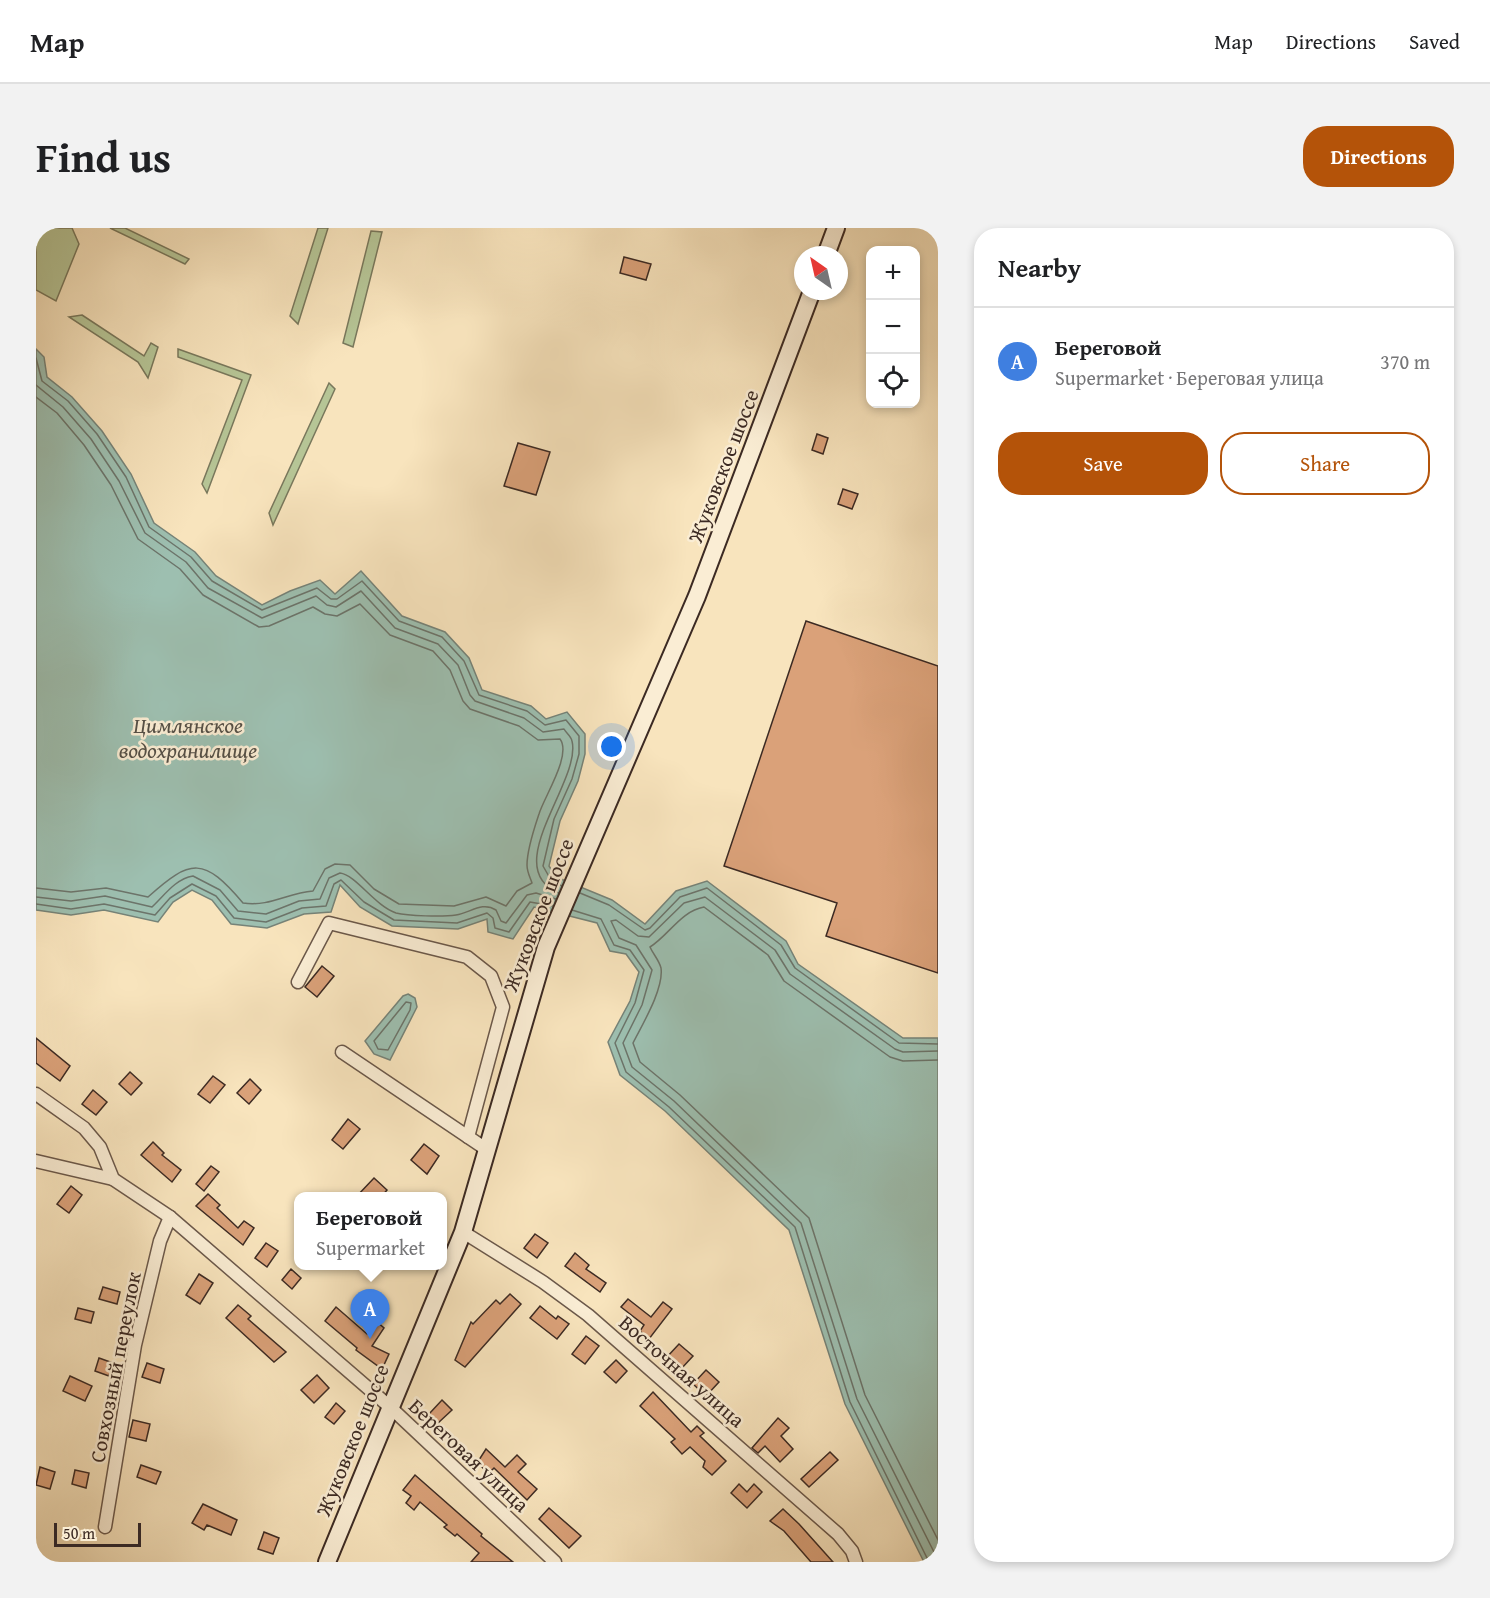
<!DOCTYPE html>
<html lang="en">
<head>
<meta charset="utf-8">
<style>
	:root { --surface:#fff; --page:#f2f2f2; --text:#202124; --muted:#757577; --line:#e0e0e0; --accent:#b45309 }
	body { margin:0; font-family:"Gentium Book Plus",serif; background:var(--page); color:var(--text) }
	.controls { position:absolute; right:18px; top:18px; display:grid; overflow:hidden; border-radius:12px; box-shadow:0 3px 9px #0003 }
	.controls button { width:54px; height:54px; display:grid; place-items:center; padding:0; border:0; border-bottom:2px solid var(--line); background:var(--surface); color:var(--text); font:30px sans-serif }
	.compass { position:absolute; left:758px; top:18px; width:54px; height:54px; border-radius:50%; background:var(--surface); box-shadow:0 3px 9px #0003; rotate:326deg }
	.scale { position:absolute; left:18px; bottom:15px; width:87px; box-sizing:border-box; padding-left:6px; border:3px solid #3c2a23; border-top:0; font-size:16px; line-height:21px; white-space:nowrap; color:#3c2a23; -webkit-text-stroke:4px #faedd4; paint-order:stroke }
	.you { position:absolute; left:576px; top:519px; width:21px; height:21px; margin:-15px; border:4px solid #fff; border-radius:50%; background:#1a73e8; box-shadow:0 0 0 9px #1a73e833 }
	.badge { display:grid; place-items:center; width:39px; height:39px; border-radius:50%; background:var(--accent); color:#fff; font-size:20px; font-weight:700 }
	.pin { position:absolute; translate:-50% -50px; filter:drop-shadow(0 2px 3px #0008) }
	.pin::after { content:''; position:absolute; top:32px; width:21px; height:18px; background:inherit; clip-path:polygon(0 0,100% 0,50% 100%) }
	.popup { position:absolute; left:258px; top:964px; width:153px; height:78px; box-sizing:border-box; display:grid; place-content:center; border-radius:12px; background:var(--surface); filter:drop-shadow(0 2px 4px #0005); font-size:20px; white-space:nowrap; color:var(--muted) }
	.popup b { font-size:22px; color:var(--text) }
	.popup::after { content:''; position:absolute; left:50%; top:100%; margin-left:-12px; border:12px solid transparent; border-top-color:var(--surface) }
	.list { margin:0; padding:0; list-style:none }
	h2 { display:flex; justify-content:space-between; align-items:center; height:78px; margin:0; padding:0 24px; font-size:26px }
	h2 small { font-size:20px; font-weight:400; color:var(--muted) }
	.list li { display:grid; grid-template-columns:39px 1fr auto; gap:18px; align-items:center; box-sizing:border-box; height:108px; padding:0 24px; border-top:2px solid var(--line) }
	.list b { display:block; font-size:22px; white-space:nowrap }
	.list p { margin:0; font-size:20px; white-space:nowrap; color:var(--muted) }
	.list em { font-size:20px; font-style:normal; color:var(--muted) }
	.actions { display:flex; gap:12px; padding:18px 24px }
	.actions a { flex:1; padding:14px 0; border:2px solid var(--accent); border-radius:24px; text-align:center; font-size:21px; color:var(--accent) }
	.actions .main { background:var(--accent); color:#fff }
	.icon { flex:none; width:33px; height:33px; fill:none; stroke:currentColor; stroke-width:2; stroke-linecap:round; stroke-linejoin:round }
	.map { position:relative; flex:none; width:902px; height:1334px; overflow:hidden; border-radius:24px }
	header { display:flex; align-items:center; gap:36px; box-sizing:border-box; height:84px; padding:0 30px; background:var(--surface); border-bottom:2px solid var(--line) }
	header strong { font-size:28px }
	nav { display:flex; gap:33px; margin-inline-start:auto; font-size:21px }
	.intro { display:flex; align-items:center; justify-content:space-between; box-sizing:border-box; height:144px; padding:0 36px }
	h1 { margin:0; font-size:42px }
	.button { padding:15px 27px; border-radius:24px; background:var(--accent); color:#fff; font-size:21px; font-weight:700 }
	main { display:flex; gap:36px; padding:0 36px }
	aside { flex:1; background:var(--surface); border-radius:24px; box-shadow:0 3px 9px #0003 }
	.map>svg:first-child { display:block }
	.green { fill:#b6c596; stroke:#79785c; stroke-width:1.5 }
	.water { fill:#9dbfb0; stroke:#768378; stroke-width:1.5 }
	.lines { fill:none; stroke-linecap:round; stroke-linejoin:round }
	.shore { stroke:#6c746a; stroke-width:1.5 }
	.building { fill:#daa179; stroke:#3c2a23; stroke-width:1.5 }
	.street-casing { stroke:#6b584a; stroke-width:15 }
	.secondary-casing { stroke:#3c2a23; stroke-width:20 }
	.street { stroke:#faedd4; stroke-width:12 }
	.secondary { stroke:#faedd4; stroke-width:16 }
	.labels { text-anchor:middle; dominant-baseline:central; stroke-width:5; stroke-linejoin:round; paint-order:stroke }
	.street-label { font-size:21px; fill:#3c2a23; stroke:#faedd4 }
	.water-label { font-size:22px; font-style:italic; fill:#544f46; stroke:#faedd4 }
</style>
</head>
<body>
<header>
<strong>Map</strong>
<nav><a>Map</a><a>Directions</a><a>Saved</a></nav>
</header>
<div class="intro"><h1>Find us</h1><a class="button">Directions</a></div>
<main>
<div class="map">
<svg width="902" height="1334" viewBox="0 0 902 1334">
	<rect width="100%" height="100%" fill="#f8e4bd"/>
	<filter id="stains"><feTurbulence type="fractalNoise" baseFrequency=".00333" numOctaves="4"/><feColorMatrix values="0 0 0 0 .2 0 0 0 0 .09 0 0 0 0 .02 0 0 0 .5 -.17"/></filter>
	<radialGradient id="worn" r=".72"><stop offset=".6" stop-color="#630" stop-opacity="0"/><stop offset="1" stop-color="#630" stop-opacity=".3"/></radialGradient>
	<g class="green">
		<polygon points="0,0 36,0 43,16 20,73 0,62"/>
		<polygon points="74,0 89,0 153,31 149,36"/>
		<polygon points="282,0 292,0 262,96 254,88"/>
		<polygon points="335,3 346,4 317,119 307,115"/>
		<polygon points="46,87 108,128 115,115 122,119 112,150 102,134 33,89"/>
		<polygon points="142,121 215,147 171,265 166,256 206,152 142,129"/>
		<polygon points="293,155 299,161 237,297 233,285"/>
	</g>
	<g class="water">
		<polygon points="0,121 8,129 11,149 36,169 66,203 95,246 118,295 159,324 180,348 226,377 254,363 284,352 299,366 325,343 366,388 409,404 433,430 446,462 495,478 510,491 531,484 549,506 549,526 542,553 524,593 513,638 520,649 576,672 609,696 640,663 671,653 750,713 762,736 867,810 902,810 902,1334 888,1334 809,1176 753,1002 629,883 584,847 572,814 594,773 603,744 590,726 574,723 561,695 498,679 477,711 452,704 451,691 422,701 356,698 324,679 304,657 295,684 268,686 231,700 195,696 176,672 156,662 137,674 122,694 68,682 35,687 0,682"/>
		<polygon points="372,766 379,770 381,779 354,832 338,826 329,813 367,768"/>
	</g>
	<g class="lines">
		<g class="shore">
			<polyline points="0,130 6,153 32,173 61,206 90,249 113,299 155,329 176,353 226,382 281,360 295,371 301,371 326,353 363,393 406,409 428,433 443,467 491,483 509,497 530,492 543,508 543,526 536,551 518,591 507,638 515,652 526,658"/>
			<path d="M0,157L27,179L55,211L83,253L109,305L150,334L172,360L226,390L280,368L291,377L300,379L325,363L359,400L402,416L422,437L434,467L439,473L488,490L507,504L528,501C530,505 535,508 536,513C546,553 462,640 523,665"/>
			<path d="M0,169L21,185L48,217L75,257L102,311L144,341L167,367L223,399L233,398L277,379L289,386L301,388L324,376L354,407L397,423L414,442L427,473L434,481L483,498L502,512L524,511C536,527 508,569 503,586C498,601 491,621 491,637C491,644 494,649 496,655L481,663L470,678L450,669L418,678L363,676L338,661L314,637L299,636L289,641L277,663C251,665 234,679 207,675C168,629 155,630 112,669L70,660L35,664L0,660"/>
			<polyline points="544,665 573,677 609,702 614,700 644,669 671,660 745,717 759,740 863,815 902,816"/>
			<path d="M0,669L35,673L69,668L116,679C128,668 139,651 157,648L184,662L202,683L230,686L263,673L284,671L293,650L304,645C320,647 339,678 360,685C372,688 407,689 420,687C434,685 446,673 460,682L465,693L470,695L491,667L500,665L520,671"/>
			<polyline points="0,676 35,681 68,676 119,687 134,670 156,656 180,668 198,690 230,694 266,680 290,678 298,656 305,652 328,674 358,692 421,695 451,685 457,690 459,700 473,704 494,674 517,678"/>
			<polyline points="536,682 565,691 578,717 594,722 608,742 599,775 579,815 590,844 633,879 759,999 814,1174 893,1334"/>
			<polygon points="370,774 375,775 374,782 352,822 342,821 338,813"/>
			<path d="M902,832L867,833L854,829L748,753L732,727L668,679C645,683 633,707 614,719C617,726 623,732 625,740C628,761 606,797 597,815L604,834L644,867L773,990L829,1167L902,1312"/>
			<polyline points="900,1334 899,1326 821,1171 765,995 638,873 596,839 587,815 606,777 616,742 600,717 583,710 575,693 580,692 602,708 613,709 648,675 669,669 739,722 754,746 859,821 867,824 902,823"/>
		</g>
	</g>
	<g class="building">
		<polygon points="588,29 615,36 610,52 584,45"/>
		<polygon points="781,206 792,210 787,226 776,222"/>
		<polygon points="482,215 514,224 500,267 468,258"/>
		<polygon points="807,261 822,266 816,281 802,276"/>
		<polygon points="770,393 902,438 902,745 790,708 801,675 688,638"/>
		<polygon points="286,738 298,748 281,769 269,759"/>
		<polygon points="0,810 34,838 24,853 0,835"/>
		<polygon points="94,844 106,855 95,867 83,856"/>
		<polygon points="177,848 189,857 174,875 162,866"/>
		<polygon points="214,851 225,862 213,876 201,865"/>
		<polygon points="57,862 71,874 60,887 46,876"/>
		<polygon points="312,891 324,901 307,921 296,912"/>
		<polygon points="117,914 128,925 126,927 145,942 136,954 105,927"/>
		<polygon points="388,916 403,928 391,946 375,932"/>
		<polygon points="175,938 183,944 168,963 160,956"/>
		<polygon points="338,950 351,962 345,969 320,969"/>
		<polygon points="35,958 46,967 33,985 21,976"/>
		<polygon points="172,966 184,977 181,980 202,1000 208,993 218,1000 207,1017 160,978"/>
		<polygon points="499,1006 512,1015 501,1030 488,1020"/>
		<polygon points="230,1015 242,1023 231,1039 219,1030"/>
		<polygon points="539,1025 553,1037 550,1041 570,1055 564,1064 529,1038"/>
		<polygon points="255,1041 265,1050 256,1061 246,1052"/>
		<polygon points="163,1046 177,1055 164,1076 150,1067"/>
		<polygon points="67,1059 84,1064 81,1076 63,1071"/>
		<polygon points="474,1066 485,1076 429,1139 419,1132 435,1094 437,1096 460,1072 464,1076"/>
		<polygon points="592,1071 615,1089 627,1074 636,1081 613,1111 604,1103 608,1097 585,1079"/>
		<polygon points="202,1077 215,1088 212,1091 250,1124 238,1134 190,1090"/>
		<polygon points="504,1078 520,1091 522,1088 533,1096 521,1111 494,1090"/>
		<polygon points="300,1079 331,1106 340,1093 348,1100 336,1118 353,1126 346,1141 320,1122 321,1120 289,1093"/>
		<polygon points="42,1080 58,1084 55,1095 39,1091"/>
		<polygon points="550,1108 563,1118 549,1136 536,1126"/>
		<polygon points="643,1116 657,1128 645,1141 631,1129"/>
		<polygon points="63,1130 77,1135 73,1148 59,1143"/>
		<polygon points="580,1132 591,1143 580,1155 568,1144"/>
		<polygon points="111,1135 128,1141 124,1155 106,1149"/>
		<polygon points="670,1142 683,1154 670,1168 657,1156"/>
		<polygon points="281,1147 293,1160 278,1175 265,1162"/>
		<polygon points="34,1148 56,1158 49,1173 27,1163"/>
		<polygon points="617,1164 655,1204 661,1198 668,1205 664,1208 690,1233 676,1247 667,1239 669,1233 654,1219 646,1226 635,1214 639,1211 604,1178"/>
		<polygon points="406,1172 416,1182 402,1195 393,1186"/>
		<polygon points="300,1175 309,1183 298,1196 289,1189"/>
		<polygon points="742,1190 753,1200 745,1208 757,1221 744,1234 729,1218 722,1225 716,1220"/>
		<polygon points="97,1192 114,1196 110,1213 93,1209"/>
		<polygon points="450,1221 469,1239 481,1227 490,1236 482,1244 501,1261 491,1272 458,1240 453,1245 441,1235"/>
		<polygon points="794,1224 802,1232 773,1259 765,1251"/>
		<polygon points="105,1237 125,1244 120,1256 101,1249"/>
		<polygon points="4,1239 19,1244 14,1261 0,1257"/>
		<polygon points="39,1242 53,1245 50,1260 36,1256"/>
		<polygon points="379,1247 446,1306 445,1308 477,1334 435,1334 443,1325 421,1306 419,1308 408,1299 411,1297 384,1274 378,1282 370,1275 375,1268 367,1262"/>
		<polygon points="703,1256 711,1264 718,1256 726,1264 711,1280 695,1265"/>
		<polygon points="167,1276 201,1292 195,1307 171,1297 168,1302 156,1295"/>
		<polygon points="513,1280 545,1308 533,1320 503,1291"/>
		<polygon points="747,1281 763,1296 797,1334 775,1334 748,1303 734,1293"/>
		<polygon points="228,1304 243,1310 237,1326 222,1321"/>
	</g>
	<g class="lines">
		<g class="street-casing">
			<g id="street">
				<polyline points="262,754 293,695 431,729 455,748 467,779 432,909"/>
				<polyline points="306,824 450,921"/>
				<polyline points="0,866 48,900 64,919 77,951 134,989 354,1179 519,1334"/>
				<polyline points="0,933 77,951"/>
				<polyline points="427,1004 507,1054 552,1087 802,1306 816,1323 820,1334"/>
				<polyline points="69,1299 99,1117 124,1013 134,989"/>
			</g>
		</g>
		<g class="secondary-casing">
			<g id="secondary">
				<polyline points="790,27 800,0"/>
				<polyline points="291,1334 427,1004 510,719 661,368 776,63"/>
			</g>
		</g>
		<use href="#street" class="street"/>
		<use href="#secondary" class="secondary"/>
	</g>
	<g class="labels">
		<g class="street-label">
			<text transform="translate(687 238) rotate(-69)">Жуковское шоссе</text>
			<text transform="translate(502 687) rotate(-69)">Жуковское шоссе</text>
			<text transform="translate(79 1139) rotate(-79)">Совхозный переулок</text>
			<text transform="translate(646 1143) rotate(41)">Восточная улица</text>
			<text transform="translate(316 1212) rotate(-68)">Жуковское шоссе</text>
			<text transform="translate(433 1227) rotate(43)">Береговая улица</text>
		</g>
		<g class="water-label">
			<text x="152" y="497">Цимлянское<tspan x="152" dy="25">водохранилище</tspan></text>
		</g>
	</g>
	<rect width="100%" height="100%" filter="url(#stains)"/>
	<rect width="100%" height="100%" fill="url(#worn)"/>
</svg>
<div class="controls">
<button>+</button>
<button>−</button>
<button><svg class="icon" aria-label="locate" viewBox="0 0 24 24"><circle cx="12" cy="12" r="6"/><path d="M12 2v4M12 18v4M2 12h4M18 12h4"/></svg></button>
</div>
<svg class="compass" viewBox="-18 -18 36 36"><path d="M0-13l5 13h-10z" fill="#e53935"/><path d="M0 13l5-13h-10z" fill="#757577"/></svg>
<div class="scale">50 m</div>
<div class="you"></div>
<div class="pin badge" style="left:334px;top:1111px;background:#3f7fe0">A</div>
<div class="popup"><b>Береговой</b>Supermarket</div>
</div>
<aside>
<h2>Nearby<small></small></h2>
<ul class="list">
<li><span class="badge" style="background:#3f7fe0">A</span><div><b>Береговой</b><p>Supermarket · Береговая улица</p></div><em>370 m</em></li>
</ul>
<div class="actions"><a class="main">Save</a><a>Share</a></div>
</aside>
</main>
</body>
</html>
